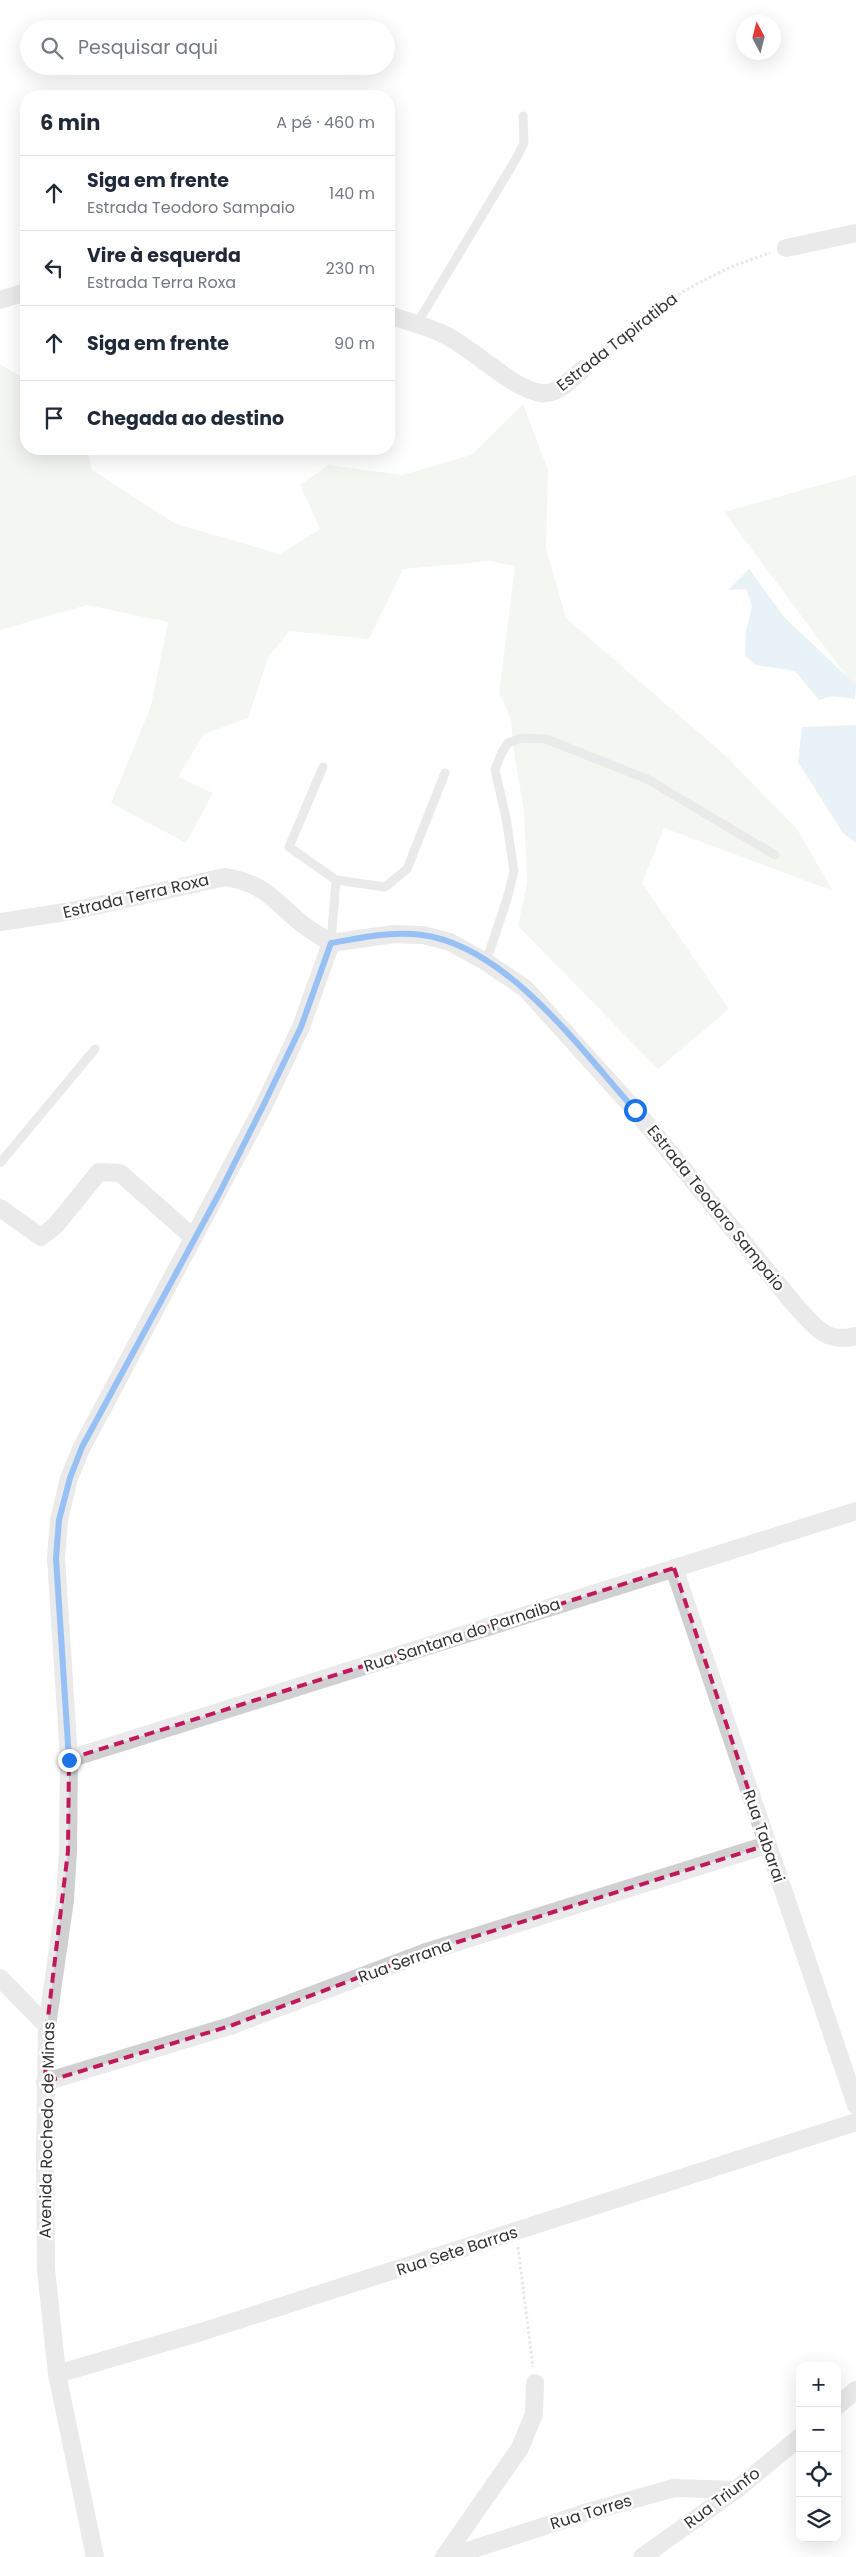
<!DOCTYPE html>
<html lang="pt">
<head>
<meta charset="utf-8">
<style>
	:root { --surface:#fff; --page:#f6f6f7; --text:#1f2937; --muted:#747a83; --line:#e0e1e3 }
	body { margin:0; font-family:Poppins,sans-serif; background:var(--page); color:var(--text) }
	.controls { position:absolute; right:15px; bottom:15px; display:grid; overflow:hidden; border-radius:10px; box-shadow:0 5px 20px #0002 }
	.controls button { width:45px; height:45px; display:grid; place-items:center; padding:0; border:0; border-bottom:1px solid var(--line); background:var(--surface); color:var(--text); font:25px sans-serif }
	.compass { position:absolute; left:736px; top:15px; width:45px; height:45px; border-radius:50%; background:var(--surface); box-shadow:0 5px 20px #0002; rotate:353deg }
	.stop { position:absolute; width:15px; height:15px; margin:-11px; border:4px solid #1a73e8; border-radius:50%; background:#fff }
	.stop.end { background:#1a73e8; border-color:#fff; box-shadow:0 1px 5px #0008 }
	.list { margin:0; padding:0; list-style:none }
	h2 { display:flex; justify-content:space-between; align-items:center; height:65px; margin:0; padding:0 20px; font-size:21px }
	h2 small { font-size:16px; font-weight:400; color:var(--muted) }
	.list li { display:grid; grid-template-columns:32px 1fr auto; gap:15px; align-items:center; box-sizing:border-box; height:75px; padding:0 20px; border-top:1px solid var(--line) }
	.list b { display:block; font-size:19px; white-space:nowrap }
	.list p { margin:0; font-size:16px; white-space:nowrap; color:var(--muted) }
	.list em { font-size:16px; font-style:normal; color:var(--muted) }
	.icon { flex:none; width:28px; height:28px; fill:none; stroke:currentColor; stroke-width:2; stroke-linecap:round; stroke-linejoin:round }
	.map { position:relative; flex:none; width:856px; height:2557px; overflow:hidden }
	.search { position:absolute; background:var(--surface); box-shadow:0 5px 20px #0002; left:20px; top:20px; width:375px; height:55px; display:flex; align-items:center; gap:12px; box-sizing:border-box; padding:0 18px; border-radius:28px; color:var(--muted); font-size:19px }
	.panel { position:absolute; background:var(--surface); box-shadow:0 5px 20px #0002; left:20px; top:90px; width:375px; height:365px; border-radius:20px }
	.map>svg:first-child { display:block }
	.green { fill:#e6ecdf }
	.water { fill:#cfe2ee }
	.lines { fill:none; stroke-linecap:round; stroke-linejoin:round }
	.path { stroke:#cdcdcd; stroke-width:3; stroke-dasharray:2.5 2.5; stroke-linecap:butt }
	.service { stroke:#d0d0d0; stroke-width:9 }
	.minor { stroke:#d0d0d0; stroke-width:18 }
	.route { stroke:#1a73e8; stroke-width:6 }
	.marked { fill:none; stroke:#c2185b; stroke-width:4; stroke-dasharray:10 6; stroke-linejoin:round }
	.labels { text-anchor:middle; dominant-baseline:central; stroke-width:5; stroke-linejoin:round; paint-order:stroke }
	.street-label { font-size:16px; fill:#333; stroke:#fff }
</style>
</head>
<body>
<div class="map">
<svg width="856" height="2557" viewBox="0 0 856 2557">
	<rect width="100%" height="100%" fill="#fff"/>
	<g class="green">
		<polygon points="0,364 26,380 26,449 87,449 92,470 176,524 280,554 320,529 300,485 328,465 402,475 471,455 523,404 548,470 546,548 566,618 727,757 797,829 833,891 664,828 642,883 729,1009 658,1069 518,926 527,883 524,811 515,759 511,719 499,693 515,566 490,561 403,569 369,639 289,631 268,658 248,718 204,734 178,777 213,793 186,843 111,803 151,706 168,622 87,605 0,630"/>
		<polygon points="856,475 856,689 724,512"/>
	</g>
	<g class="water">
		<polygon points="749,569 784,617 856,685 855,699 832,696 819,700 795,671 755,665 745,655 746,631 752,606 746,589 728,590"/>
		<polygon points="856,725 856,843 843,833 798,762 802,727"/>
	</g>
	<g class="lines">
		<g class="path">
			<path d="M595,358C646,311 703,274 770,253"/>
			<polyline points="518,2247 533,2367"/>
		</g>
		<g class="service">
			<polyline points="416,325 516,159 524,143 523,116"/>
			<polyline points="323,767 289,847 336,880 385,887 407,869 445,773"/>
			<polyline points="331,943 336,880"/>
			<polyline points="486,962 507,899 514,871 506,818 495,770 501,754 508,743 522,738 546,739 647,779 775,855"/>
			<polyline points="0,1163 95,1049"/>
		</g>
		<g class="minor">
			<polyline points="786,248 856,233"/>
			<polyline points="0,300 26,292"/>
			<path d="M389,315C406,321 426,326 443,334C472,347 513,390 541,393C558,395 571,379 583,369"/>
			<path d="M0,922L72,911L225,877C266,884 273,900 302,924C312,931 322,937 331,943"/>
			<path d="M331,943L394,934L423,935L450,942L486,962L526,989L635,1110L795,1305C815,1326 824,1344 856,1336"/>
			<polyline points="0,1208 41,1237 55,1226 99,1172 120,1173 194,1238"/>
			<polyline points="674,1568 856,2105"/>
			<polyline points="69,1759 856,1511"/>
			<polyline points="0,1978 47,2026"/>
			<polyline points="45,2082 230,2026 429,1951 767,1845"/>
			<polyline points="57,2374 201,2332 856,2122"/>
			<polyline points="837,2406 856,2390"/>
			<polyline points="95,2557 57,2374 46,2269 45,2154 47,2026 65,1900 68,1851 69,1759 56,1558 59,1520 69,1478 82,1447 264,1105 301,1027 331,943"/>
			<polyline points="444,2557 520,2448 534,2414 535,2383"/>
			<polyline points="449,2557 588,2512 674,2488 736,2490"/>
			<polyline points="642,2557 736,2490 800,2437"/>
		</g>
	</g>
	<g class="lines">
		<path class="route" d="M69,1760L56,1558L59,1520L70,1478L82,1447L220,1192L264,1104L301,1027L331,943C361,938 391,931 422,935C507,946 581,1050 635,1110"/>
	</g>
	<path d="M0 0H856V2557H0ZM674,1568L767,1845L429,1951L230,2026L45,2082L47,2026L68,1851L69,1759Z" fill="#fff" fill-opacity=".55" fill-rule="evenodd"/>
	<path class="marked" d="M674,1568L767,1845L429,1951L230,2026L45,2082L47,2026L68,1851L69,1759Z"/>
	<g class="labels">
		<g class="street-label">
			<text transform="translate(617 342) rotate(-38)">Estrada Tapiratiba</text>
			<text transform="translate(136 896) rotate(-13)">Estrada Terra Roxa</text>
			<text transform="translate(716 1208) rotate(51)">Estrada Teodoro Sampaio</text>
			<text transform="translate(462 1635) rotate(-18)">Rua Santana do Parnaiba</text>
			<text transform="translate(764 1836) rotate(71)">Rua Tabarai</text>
			<text transform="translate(405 1961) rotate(-20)">Rua Serrana</text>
			<text transform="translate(47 2130) rotate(-89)">Avenida Rochedo de Minas</text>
			<text transform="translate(457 2251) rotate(-18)">Rua Sete Barras</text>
			<text transform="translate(722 2498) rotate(-37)">Rua Triunfo</text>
			<text transform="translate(591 2512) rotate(-17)">Rua Torres</text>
		</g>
	</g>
</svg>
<div class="controls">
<button>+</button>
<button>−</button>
<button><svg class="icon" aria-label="locate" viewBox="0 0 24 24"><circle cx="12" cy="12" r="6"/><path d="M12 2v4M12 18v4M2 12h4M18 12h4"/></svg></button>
<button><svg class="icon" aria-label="layers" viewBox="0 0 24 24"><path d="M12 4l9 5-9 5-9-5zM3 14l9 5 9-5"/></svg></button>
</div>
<svg class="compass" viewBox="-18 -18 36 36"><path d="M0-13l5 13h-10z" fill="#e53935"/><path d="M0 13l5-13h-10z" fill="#747a83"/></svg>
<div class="stop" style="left:635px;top:1110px"></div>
<div class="stop end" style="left:69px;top:1760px"></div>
<div class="search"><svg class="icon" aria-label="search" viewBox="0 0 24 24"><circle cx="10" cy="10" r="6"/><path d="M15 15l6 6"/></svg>Pesquisar aqui</div>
<section class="panel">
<h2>6 min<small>A pé · 460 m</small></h2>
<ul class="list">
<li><svg class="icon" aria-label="ahead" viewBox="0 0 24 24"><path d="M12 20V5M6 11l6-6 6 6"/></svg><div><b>Siga em frente</b><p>Estrada Teodoro Sampaio</p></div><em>140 m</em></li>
<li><svg class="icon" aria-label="left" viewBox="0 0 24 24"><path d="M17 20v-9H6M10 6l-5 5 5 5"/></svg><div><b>Vire à esquerda</b><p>Estrada Terra Roxa</p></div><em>230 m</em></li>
<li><svg class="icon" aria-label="ahead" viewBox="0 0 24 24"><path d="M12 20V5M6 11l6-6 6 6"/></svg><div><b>Siga em frente</b></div><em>90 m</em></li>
<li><svg class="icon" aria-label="arrive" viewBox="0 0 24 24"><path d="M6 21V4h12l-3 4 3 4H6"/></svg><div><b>Chegada ao destino</b></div></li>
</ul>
</section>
</div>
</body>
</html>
